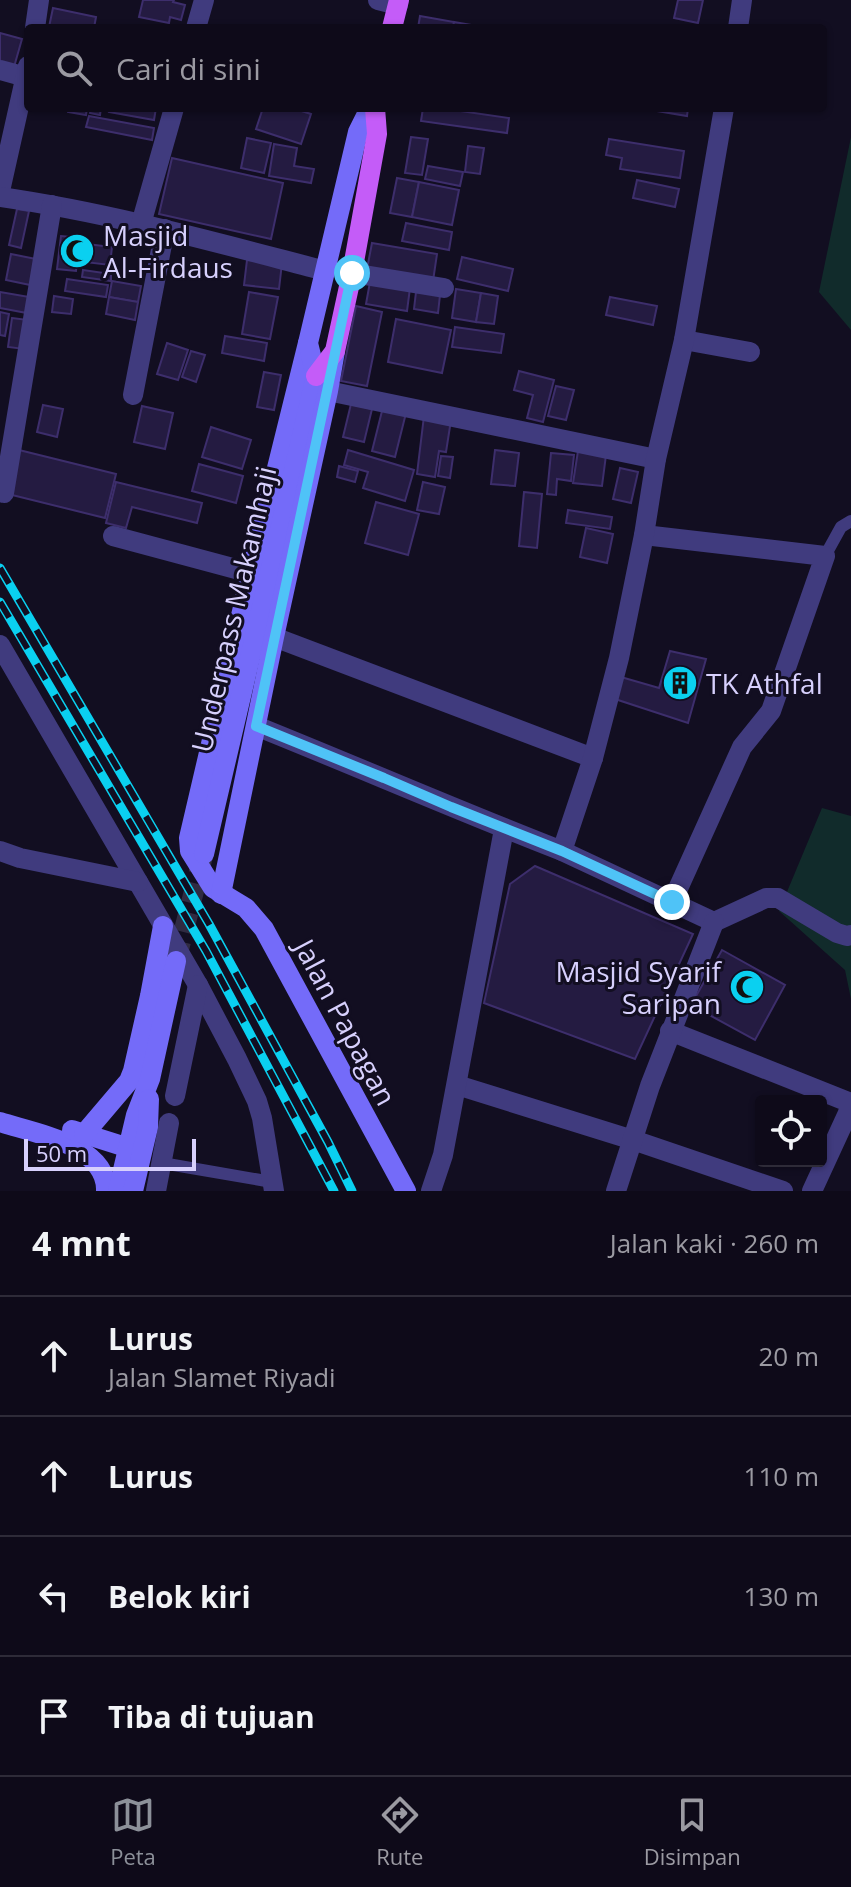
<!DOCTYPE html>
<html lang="id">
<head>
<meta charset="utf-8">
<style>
	:root { --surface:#0e0a19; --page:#171322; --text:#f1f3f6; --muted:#9b9aa2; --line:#2e2b38; --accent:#8c9099 }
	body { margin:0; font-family:"Open Sans",sans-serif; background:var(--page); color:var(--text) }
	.controls { position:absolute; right:24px; bottom:24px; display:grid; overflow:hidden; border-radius:8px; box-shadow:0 2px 6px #0004 }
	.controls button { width:72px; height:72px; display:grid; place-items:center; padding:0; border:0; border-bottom:2px solid var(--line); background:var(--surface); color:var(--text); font:40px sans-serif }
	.scale { position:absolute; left:24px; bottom:20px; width:172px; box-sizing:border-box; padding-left:8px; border:4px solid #d7d0fd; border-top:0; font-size:22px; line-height:28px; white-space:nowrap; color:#d7d0fd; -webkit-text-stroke:6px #120e21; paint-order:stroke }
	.stop { position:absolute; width:24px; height:24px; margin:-18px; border:6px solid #4fc3f7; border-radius:50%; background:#fff }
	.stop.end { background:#4fc3f7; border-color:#fff; box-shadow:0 2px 8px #0008 }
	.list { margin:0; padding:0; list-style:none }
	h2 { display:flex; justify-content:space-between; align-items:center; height:104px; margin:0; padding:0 32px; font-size:34px }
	h2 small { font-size:26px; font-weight:400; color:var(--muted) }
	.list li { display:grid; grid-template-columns:52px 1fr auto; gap:24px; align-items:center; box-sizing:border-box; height:120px; padding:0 32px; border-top:2px solid var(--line) }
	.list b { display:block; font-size:30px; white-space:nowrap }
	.list p { margin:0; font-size:26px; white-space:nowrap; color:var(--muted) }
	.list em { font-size:26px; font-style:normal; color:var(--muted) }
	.icon { flex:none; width:44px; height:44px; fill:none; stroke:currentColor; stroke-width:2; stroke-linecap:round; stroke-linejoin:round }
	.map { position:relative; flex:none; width:851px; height:1191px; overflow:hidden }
	.search { position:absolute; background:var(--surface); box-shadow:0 2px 6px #0004; left:24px; right:24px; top:24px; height:88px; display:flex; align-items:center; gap:20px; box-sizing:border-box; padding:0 28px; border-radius:8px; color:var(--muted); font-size:30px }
	.sheet { height:584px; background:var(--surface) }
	nav { display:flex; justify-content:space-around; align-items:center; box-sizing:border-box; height:112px; border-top:2px solid var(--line); background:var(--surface); font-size:22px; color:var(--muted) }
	nav a { display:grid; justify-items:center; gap:4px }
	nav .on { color:var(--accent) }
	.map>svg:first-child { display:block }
	.green { fill:#112b2b }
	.building { fill:#241b41; stroke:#3d2e6c; stroke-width:2 }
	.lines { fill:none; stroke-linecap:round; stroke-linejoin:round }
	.secondary-tunnel { stroke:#302b42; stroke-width:20; stroke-dasharray:20 10; stroke-linecap:butt }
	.lane { stroke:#403b7e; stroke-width:12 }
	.street { stroke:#403b7e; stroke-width:20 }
	.secondary { stroke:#746bf9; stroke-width:20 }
	.primary { stroke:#c45cf8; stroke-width:20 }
	.rail-casing { stroke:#0ad0f0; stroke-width:9 }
	.rail { stroke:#120e21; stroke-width:6; stroke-dasharray:18; stroke-linecap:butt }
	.route { stroke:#4fc3f7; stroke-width:10 }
	.labels { text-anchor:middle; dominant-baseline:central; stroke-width:6; stroke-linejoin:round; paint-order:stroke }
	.poi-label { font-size:28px; fill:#d7d0fd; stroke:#120e21; text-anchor:start }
	.street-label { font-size:28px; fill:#d7d0fd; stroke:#120e21 }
</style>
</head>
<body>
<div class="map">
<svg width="851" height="1191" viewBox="0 0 851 1191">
	<rect width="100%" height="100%" fill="#120e21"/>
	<g class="green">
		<polygon points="851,137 851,330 819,292"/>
		<polygon points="822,808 851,816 851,999 845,970 779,911"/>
	</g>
	<g class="building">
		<polygon points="143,0 174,0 173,2 185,5 181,20 170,17 169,23 139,17"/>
		<polygon points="678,0 703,0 698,23 674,18"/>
		<polygon points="53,8 96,17 94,28 49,27"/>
		<polygon points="420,16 454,22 453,28 418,28"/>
		<polygon points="454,22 472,25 472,28 453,28"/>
		<polygon points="0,33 22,39 14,67 0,63"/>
		<polygon points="68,108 87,108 86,115 68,112"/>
		<polygon points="91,108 101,108 100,115 90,113"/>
		<polygon points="110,108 156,108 154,120 109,112"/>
		<polygon points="263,108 292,108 311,114 301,144 256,129"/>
		<polygon points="423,108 440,108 509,118 507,133 421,121"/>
		<polygon points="639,108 688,108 687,116"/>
		<polygon points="89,116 154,128 152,140 86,127"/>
		<polygon points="411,137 428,139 422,175 405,173"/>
		<polygon points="247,138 271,143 264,173 241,168"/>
		<polygon points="609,139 684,151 680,178 620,169 622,158 606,155"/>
		<polygon points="274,144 297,148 294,166 314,169 311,183 269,176"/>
		<polygon points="468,146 484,148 480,174 465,172"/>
		<polygon points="172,158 283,183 271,239 159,214"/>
		<polygon points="428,166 463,172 460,186 425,179"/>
		<polygon points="397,178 419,182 412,217 390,213"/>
		<polygon points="637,180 679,189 675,207 633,198"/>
		<polygon points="419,182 459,190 452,225 412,217"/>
		<polygon points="17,209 29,211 21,248 9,245"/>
		<polygon points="406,223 452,232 449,250 402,241"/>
		<polygon points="61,236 79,238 79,243 112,247 110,265 77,261 76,271 57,269"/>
		<polygon points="372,243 437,254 433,281 367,269"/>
		<polygon points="11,254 41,260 35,286 6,280"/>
		<polygon points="462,257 513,269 508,291 457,279"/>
		<polygon points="247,260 282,263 279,289 244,285"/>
		<polygon points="83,270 111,274 111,281 82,277"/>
		<polygon points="67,279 108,285 106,297 65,291"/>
		<polygon points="112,281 141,286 138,302 109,297"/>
		<polygon points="370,282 410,288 407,311 366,304"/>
		<polygon points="456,289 481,293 476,322 452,318"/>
		<polygon points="0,292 35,298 32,314 0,308"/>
		<polygon points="249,292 278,297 270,339 242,334"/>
		<polygon points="416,292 440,295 438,313 414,309"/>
		<polygon points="481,293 498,296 494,324 476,322"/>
		<polygon points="54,296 73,299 71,314 52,312"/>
		<polygon points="109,297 138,302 135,320 106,314"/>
		<polygon points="610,297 657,306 653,325 606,315"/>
		<polygon points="356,306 382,312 367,386 341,381"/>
		<polygon points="0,312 9,314 5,336 0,335"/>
		<polygon points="12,318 28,320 24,349 8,347"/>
		<polygon points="396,319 451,330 442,373 388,362"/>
		<polygon points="455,327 504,334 501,353 452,347"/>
		<polygon points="225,336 267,343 264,361 222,353"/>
		<polygon points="167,343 188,350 178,380 157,374"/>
		<polygon points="191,351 205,355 196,382 182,377"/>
		<polygon points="519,371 554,380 543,422 527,418 533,395 514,390"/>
		<polygon points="264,372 281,375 274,410 257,407"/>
		<polygon points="556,386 574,390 566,420 548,416"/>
		<polygon points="351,404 372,409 364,442 343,437"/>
		<polygon points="43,405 63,409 57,437 37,432"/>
		<polygon points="142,406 173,413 165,449 134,442"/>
		<polygon points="383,407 406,413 395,457 372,451"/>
		<polygon points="424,416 451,420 446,452 439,451 435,477 417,474"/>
		<polygon points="211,427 251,440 242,469 202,457"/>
		<polygon points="19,450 116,474 105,518 8,494"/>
		<polygon points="348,450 414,470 405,501 363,488 368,472 344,465"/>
		<polygon points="495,450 519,453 515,486 491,484"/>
		<polygon points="578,451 606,455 602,486 573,483"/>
		<polygon points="551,453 574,455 571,481 557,479 556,495 547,494"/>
		<polygon points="441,456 453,457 450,478 438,476"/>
		<polygon points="199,464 243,476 236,503 192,491"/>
		<polygon points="339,466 358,471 355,482 337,477"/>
		<polygon points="620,468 638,472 631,503 613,499"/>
		<polygon points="116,482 202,503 197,523 132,507 126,528 106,523"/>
		<polygon points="423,482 445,487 439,514 417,510"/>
		<polygon points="524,492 542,494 537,548 519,546"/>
		<polygon points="376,502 419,514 408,555 365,543"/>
		<polygon points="568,510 612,517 610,529 566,523"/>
		<polygon points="586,528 613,534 607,563 580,557"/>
		<polygon points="670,651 706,659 688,723 615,699 621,677 659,688"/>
		<polygon points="535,866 693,934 635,1059 484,1003 510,884"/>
		<polygon points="722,950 785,985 755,1040 691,1005"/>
	</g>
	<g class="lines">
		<polyline class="secondary-tunnel" points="176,961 203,856"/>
		<g class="lane">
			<polyline points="825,556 841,527 851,521"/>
			<polyline points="162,1163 272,1182"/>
		</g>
		<g class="street">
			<polyline points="378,0 398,5"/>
			<polyline points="35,28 39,0"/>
			<polyline points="196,28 204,0"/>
			<polyline points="738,28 742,0"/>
			<polyline points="0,70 26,77"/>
			<polyline points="0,191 28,66"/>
			<path d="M0,197C111,213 218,243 326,271"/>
			<polyline points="141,224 174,108"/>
			<polyline points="352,273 444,288"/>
			<polyline points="684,340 750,352"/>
			<polyline points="328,391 656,459"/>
			<polyline points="133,395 165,229"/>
			<polyline points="4,493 52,205"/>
			<polyline points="644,535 825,556 771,711 742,747 672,902"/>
			<polyline points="113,536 251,573"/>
			<polyline points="274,637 593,758"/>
			<polyline points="0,645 198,985 237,1059 257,1101 262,1118 274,1191"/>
			<path d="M256,726C358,767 459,811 562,851L593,758L619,658L644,535L656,459L684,340L724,108"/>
			<polyline points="0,851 20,858 138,882"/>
			<polyline points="562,851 714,922 766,898 778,898 837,933 847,936 851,935"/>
			<polyline points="670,1031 846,1101 849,1107 848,1113 812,1191"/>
			<polyline points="457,1085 633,1140 783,1191"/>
			<polyline points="175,1096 198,985"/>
			<polyline points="156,1191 169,1123"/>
			<polyline points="431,1191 443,1155 504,829"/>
			<polyline points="616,1191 650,1086 714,922"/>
		</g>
		<g class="secondary">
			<polyline points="308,343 251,573 189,838 190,851 213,888 246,908 264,929 406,1191"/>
			<polyline points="204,854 316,376 308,343 358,132 370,108"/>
			<polyline points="221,894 274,637 328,391 335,351"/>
			<path d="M0,1122C34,1133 108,1145 106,1191"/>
			<polyline points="72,1130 129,1148"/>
			<polyline points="84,1134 129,1081 133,1071 150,996 163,926"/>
			<polyline points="118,1191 136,1115 150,1079 176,961"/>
			<polyline points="133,1191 148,1127 149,1099"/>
		</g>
		<g class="primary">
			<polyline points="392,28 399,0"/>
			<polyline points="316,376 335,351 352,273 377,134 375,108"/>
		</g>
		<g class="rail-casing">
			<g id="rail">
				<polyline points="0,568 209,924 328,1142 352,1191"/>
				<polyline points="0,602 206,951 334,1191"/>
			</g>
		</g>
		<use href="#rail" class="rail"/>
	</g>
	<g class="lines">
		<polyline class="route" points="352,273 256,726 384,778 451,807 562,851 672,902"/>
	</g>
	<defs>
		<g id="mosque-disc" transform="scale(1.8)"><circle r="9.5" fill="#0ad0f0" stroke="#120e21"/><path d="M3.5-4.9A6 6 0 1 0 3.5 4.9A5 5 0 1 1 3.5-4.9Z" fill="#111"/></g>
		<g id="building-disc" transform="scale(1.8)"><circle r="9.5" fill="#0ad0f0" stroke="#120e21"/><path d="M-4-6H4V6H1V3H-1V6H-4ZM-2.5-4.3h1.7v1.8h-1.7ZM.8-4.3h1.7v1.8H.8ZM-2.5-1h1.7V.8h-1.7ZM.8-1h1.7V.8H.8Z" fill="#111"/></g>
	</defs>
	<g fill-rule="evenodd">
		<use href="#mosque-disc" x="77" y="251"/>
		<use href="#building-disc" x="680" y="683"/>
		<use href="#mosque-disc" x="747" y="987"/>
	</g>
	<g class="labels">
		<g class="poi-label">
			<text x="103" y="235">Masjid<tspan x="103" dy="32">Al-Firdaus</tspan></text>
			<text x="706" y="683">TK Athfal</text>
			<text x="721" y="971" text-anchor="end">Masjid Syarif<tspan x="721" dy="32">Saripan</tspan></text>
		</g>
		<g class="street-label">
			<text transform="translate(233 609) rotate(-77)">Underpass Makamhaji</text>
			<text transform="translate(346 1022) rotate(62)">Jalan Papagan</text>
		</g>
	</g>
</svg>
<div class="controls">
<button><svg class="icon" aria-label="locate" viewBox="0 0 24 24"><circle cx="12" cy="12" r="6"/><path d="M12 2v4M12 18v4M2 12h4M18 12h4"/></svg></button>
</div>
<div class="scale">50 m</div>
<div class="stop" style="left:352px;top:273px"></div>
<div class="stop end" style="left:672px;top:902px"></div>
<div class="search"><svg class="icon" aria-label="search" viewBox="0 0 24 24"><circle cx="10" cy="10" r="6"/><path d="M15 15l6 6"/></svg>Cari di sini</div>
</div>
<section class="sheet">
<h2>4 mnt<small>Jalan kaki · 260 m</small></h2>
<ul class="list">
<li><svg class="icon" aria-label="ahead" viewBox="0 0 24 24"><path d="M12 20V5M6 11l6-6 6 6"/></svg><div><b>Lurus</b><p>Jalan Slamet Riyadi</p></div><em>20 m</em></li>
<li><svg class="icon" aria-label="ahead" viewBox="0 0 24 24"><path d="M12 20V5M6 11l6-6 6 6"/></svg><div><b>Lurus</b></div><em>110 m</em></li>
<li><svg class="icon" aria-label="left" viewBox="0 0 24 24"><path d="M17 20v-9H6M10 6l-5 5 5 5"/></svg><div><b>Belok kiri</b></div><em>130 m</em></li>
<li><svg class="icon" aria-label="arrive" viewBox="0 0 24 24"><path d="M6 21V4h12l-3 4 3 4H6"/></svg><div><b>Tiba di tujuan</b></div></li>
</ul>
</section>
<nav>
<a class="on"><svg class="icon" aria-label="map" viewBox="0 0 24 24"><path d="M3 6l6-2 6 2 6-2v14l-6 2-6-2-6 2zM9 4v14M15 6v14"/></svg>Peta</a>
<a><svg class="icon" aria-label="directions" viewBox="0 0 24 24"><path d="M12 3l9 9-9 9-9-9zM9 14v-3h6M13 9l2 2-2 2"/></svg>Rute</a>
<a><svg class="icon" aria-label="saved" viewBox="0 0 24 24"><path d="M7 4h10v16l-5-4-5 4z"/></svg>Disimpan</a>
</nav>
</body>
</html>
